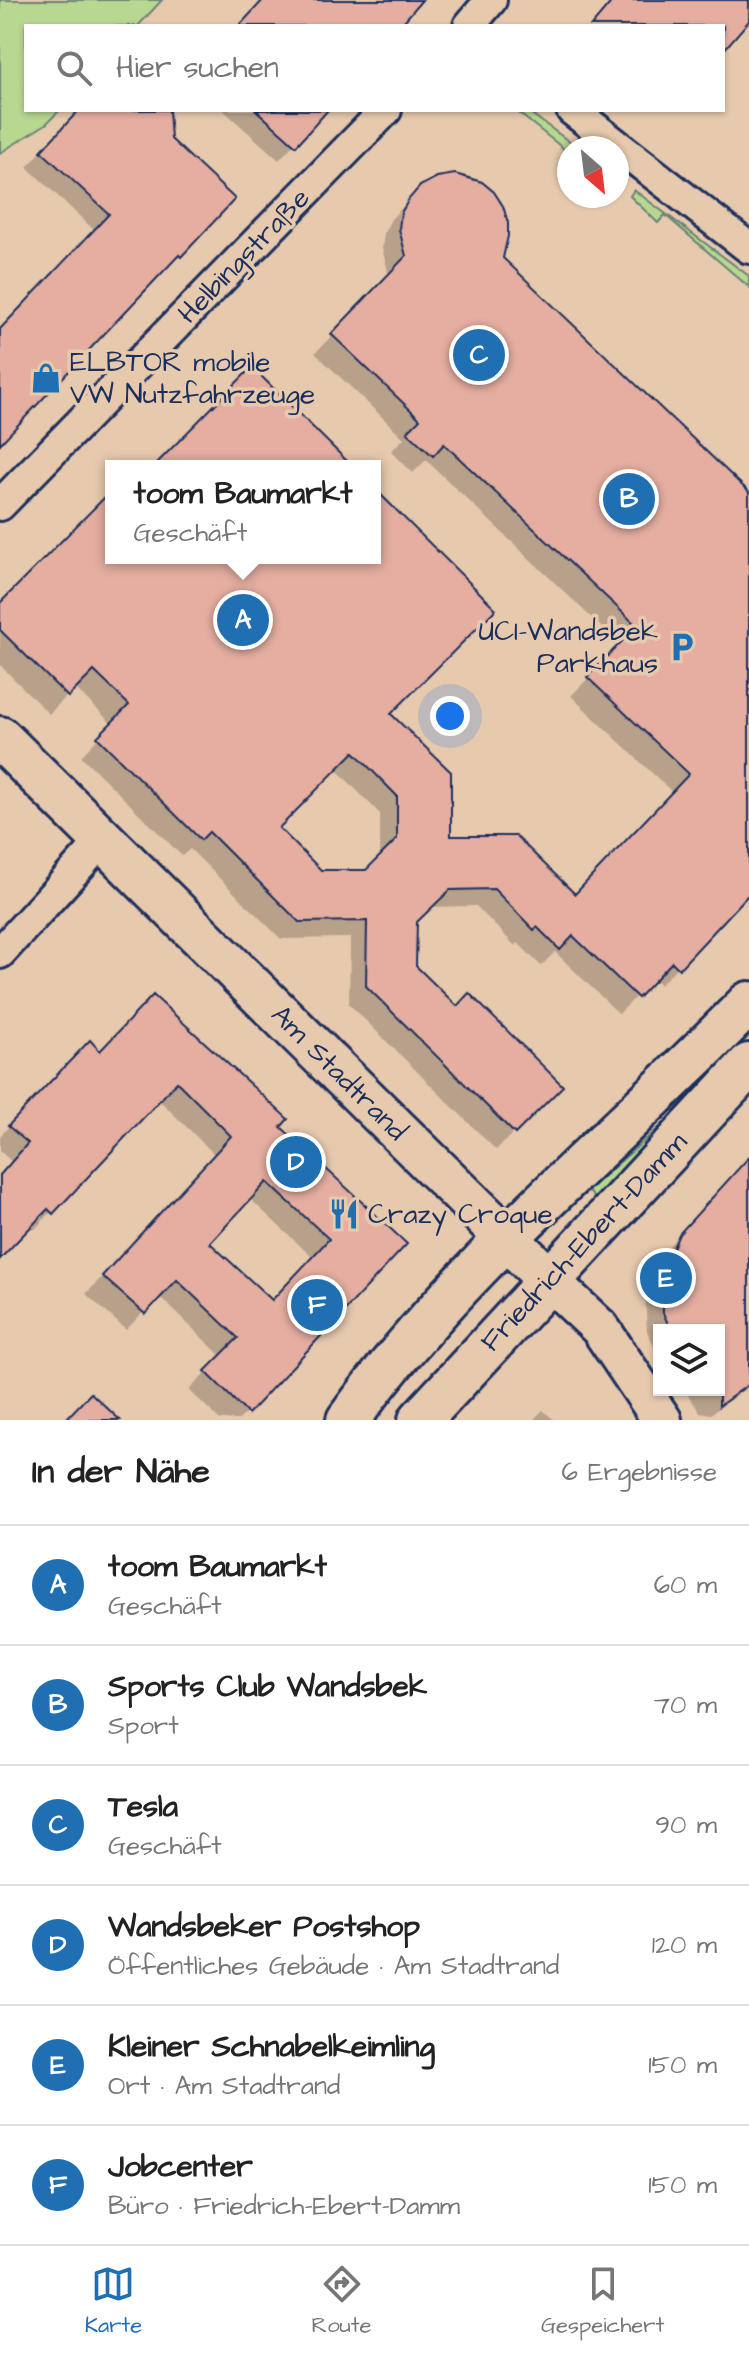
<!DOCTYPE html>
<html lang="de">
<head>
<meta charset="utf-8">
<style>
	:root { --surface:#fff; --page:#f2f2f2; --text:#222; --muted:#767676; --line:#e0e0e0; --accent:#1f6fb2 }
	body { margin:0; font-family:"Architects Daughter",sans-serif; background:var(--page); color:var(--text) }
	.controls { position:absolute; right:24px; bottom:24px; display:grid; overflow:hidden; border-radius:0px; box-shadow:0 2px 6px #0004 }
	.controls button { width:72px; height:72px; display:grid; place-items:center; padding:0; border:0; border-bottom:2px solid var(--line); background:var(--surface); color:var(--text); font:40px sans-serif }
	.compass { position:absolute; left:557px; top:136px; width:72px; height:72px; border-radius:50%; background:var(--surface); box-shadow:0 2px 6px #0004; rotate:152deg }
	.you { position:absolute; left:450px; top:716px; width:28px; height:28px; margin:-20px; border:6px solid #fff; border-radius:50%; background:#1a73e8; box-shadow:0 0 0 12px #1a73e833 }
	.badge { display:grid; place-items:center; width:52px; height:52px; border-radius:50%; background:var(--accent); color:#fff; font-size:26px; font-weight:700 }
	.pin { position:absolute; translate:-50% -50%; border:4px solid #fff; box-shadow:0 2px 8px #0006 }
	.popup { position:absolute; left:105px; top:460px; width:276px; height:104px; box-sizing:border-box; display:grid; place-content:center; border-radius:0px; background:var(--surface); filter:drop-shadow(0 2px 6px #0005); font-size:26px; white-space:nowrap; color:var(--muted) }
	.popup b { font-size:30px; color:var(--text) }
	.popup::after { content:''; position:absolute; left:50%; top:100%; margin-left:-16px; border:16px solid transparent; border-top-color:var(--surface) }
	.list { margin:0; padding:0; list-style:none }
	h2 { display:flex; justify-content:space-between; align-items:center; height:104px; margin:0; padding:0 32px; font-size:34px }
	h2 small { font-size:26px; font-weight:400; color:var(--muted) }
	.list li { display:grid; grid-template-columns:52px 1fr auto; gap:24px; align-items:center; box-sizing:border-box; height:120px; padding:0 32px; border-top:2px solid var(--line) }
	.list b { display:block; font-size:30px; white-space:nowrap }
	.list p { margin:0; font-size:26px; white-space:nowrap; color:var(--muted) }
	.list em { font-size:26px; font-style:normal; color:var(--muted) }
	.icon { flex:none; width:44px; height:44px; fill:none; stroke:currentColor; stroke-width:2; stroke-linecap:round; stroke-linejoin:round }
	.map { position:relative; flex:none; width:749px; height:1420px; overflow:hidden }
	.search { position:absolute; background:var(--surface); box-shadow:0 2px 6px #0004; left:24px; right:24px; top:24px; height:88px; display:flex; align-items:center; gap:20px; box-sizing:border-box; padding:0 28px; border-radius:0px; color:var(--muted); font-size:30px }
	.sheet { height:824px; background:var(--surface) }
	nav { display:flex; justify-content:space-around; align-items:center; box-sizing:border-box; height:112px; border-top:2px solid var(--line); background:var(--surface); font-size:22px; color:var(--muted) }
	nav a { display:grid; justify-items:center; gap:4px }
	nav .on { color:var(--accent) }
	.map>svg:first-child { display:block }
	.grass { fill:#b8d790; stroke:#6a8377; stroke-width:2 }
	.shadow { fill:#0003; fill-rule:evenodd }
	.building { fill:#e5aea1; stroke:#1b2f5e; stroke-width:2; fill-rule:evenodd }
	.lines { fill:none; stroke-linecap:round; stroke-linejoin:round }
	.minor-casing { stroke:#1b2f5e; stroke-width:36 }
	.tertiary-casing { stroke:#1b2f5e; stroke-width:44 }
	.secondary-casing { stroke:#1b2f5e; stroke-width:48 }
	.minor { stroke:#e7caae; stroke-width:30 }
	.tertiary { stroke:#e7caae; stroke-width:38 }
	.secondary { stroke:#e7caae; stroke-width:42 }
	.labels { text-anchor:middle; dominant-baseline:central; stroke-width:7; stroke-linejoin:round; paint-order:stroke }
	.street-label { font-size:28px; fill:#1b2f5e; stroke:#e7caae }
	.poi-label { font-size:28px; fill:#1b2f5e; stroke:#e7caae; text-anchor:start }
</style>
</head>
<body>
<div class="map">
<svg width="749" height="1420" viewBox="0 0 749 1420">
	<rect width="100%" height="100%" fill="#e7caae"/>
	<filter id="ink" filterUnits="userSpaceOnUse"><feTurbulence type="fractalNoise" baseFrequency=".0125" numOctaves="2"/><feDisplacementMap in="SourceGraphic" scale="16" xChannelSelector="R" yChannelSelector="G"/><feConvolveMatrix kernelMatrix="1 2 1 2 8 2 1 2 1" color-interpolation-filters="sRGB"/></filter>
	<g filter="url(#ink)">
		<g class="grass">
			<polygon points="0,0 162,0 138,26 26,26 26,110 60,110 46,124 0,153"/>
			<polygon points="515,110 526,110 578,148 569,148 569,153"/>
			<polygon points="634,190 749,276 749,287 665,215 658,223 630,196"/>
			<polygon points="670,1118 671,1120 598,1203 588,1190"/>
		</g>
		<g class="shadow">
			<polygon points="80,110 167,110 169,140 233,200 164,271 162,269 0,441 0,331 95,231 27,167"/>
			<polygon points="223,110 326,110 279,160"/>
			<path d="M421,188L501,258L749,494V892L660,985L654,978L619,1014L555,952L541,966L518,943L515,946L476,906L430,907L415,921L414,967L457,1008L560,1086L496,1150L349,1004L350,938L281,939L190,849L182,856L81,756L112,724L75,688L49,714L0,665V606L111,494V558H375V492L389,714L449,838L575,896L673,793L571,696L620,645L426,460L413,473L391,451L404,438L315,353L389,276L382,248L384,233L391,219ZM335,768L380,814V859L367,872H320L276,828Z"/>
			<path d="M136,1015L278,1127L405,1244L239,1420H220L189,1390L222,1357L159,1296L126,1330L86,1294L215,1155L158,1099L34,1230L29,1226L0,1256V1176L12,1162L0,1151V1136L72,1060L100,1053ZM249,1198L313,1258L271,1302L207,1243Z"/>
			<polygon points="749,1175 749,1386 711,1414 700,1412 684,1390 719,1390 719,1330 659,1330 659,1356 647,1331 645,1292 662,1253 720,1191"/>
			<polygon points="543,1410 554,1420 533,1420"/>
		</g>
		<g class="building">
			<polygon points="263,0 422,0 400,26 239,26"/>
			<polygon points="613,0 749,0 749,21 723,51 723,26 591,26"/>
			<polygon points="79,110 169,110 171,139 235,199 181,257 179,255 0,444 0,329 109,214 41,151"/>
			<polygon points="256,110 328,110 296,146"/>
			<path d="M455,174L482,182L494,192L503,206L508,223V236L503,258L749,492V894L679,969L672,962L638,998L573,936L560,950L537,927L534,930L494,889L450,890L417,922L416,966L457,1006L469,993L563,1086L515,1134L366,986L367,921L299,922L209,832L201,840L97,737L129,705L94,671L68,697L0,630V603L111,491V558H375V489L496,609L391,714L451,772V836H516L575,894L689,774L587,677L637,626L444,444L433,456L407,432L420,419L331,334L406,256L399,229L401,213L409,199L420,186L437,177ZM354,752L397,796V839L366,870H321L279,828Z"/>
			<polygon points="252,367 352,466 154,466"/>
			<path d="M153,995L288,1119L281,1127L407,1244L248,1414L205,1371L238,1338L177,1280L145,1314L102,1276L231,1136L177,1082L53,1214L48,1209L0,1259V1175L28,1143L8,1126L90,1040L100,1051ZM267,1182L329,1239L272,1300L210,1243Z"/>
			<polygon points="749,1157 749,1384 719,1406 719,1330 671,1330 663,1313 662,1273 679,1234"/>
			<polygon points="91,1393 120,1420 65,1420"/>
		</g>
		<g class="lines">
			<g class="minor-casing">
				<g id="minor">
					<polyline points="469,26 491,0"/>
					<polyline points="572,110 749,248"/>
					<polyline points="0,505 386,110"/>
					<polyline points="0,953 103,840"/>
				</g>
			</g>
			<g class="tertiary-casing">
				<polyline id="tertiary" points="549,1280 600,1328 662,1420"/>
			</g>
			<g class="secondary-casing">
				<g id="secondary">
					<polyline points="0,738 549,1280"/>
					<path d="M348,1420C462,1263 614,1141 749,1003"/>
					<polyline points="420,1420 749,1065"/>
				</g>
			</g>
			<use href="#minor" class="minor"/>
			<use href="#tertiary" class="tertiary"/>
			<use href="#secondary" class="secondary"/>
		</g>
	</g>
	<defs>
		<g id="shop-bare" transform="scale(2.4)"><path d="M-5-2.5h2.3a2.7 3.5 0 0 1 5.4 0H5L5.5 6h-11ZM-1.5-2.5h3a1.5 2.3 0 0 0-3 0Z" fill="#1f6fb2" stroke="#e7caae" stroke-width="2.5" paint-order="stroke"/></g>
		<g id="parking-bare" transform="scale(2.4)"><path d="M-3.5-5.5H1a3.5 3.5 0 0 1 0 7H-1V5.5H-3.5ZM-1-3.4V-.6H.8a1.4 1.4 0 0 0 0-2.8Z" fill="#1f6fb2" stroke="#e7caae" stroke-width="2.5" paint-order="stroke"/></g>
		<g id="restaurant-bare" transform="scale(2.4)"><path d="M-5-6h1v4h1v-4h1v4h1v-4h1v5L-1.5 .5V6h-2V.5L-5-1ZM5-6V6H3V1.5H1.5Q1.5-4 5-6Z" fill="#1f6fb2" stroke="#e7caae" stroke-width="2.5" paint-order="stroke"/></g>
	</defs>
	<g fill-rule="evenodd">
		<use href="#shop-bare" x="46" y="378"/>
		<use href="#parking-bare" x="682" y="647"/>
		<use href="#restaurant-bare" x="344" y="1214"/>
	</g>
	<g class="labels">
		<g class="street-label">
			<text transform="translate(244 256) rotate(-46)">Helbingstraße</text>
			<text transform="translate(339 1073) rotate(45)">Am Stadtrand</text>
			<text transform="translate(584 1242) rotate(-47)">Friedrich-Ebert-Damm</text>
		</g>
		<g class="poi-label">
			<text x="70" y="362">ELBTOR mobile<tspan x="70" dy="32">VW Nutzfahrzeuge</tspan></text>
			<text x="658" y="631" text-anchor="end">UCI-Wandsbek<tspan x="658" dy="32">Parkhaus</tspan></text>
			<text x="368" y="1214">Crazy Croque</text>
		</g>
	</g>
</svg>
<div class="controls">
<button><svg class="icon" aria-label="layers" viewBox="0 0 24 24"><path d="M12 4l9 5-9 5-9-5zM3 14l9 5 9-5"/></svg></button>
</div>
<svg class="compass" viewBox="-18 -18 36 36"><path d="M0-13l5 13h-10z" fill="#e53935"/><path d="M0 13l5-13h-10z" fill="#767676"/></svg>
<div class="you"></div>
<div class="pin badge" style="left:243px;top:620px">A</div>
<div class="popup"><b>toom Baumarkt</b>Geschäft</div>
<div class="pin badge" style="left:629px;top:499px">B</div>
<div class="pin badge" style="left:479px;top:355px">C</div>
<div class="pin badge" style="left:296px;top:1162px">D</div>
<div class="pin badge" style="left:666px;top:1278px">E</div>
<div class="pin badge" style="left:317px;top:1305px">F</div>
<div class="search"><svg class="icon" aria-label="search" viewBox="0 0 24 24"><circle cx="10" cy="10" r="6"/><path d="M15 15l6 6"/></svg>Hier suchen</div>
</div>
<section class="sheet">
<h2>In der Nähe<small>6 Ergebnisse</small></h2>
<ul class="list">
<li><span class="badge">A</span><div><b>toom Baumarkt</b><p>Geschäft</p></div><em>60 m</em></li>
<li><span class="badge">B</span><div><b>Sports Club Wandsbek</b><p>Sport</p></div><em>70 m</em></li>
<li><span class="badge">C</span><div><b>Tesla</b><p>Geschäft</p></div><em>90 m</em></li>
<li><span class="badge">D</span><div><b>Wandsbeker Postshop</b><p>Öffentliches Gebäude · Am Stadtrand</p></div><em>120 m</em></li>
<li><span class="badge">E</span><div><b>Kleiner Schnabelkeimling</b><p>Ort · Am Stadtrand</p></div><em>150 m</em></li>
<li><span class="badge">F</span><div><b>Jobcenter</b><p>Büro · Friedrich-Ebert-Damm</p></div><em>150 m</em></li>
</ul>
</section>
<nav>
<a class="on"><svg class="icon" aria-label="map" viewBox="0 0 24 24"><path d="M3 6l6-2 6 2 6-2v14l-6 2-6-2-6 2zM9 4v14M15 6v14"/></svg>Karte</a>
<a><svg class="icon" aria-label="directions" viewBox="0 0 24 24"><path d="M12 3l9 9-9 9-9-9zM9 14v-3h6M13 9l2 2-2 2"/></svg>Route</a>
<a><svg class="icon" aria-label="saved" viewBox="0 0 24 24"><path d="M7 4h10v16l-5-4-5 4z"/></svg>Gespeichert</a>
</nav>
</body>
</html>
